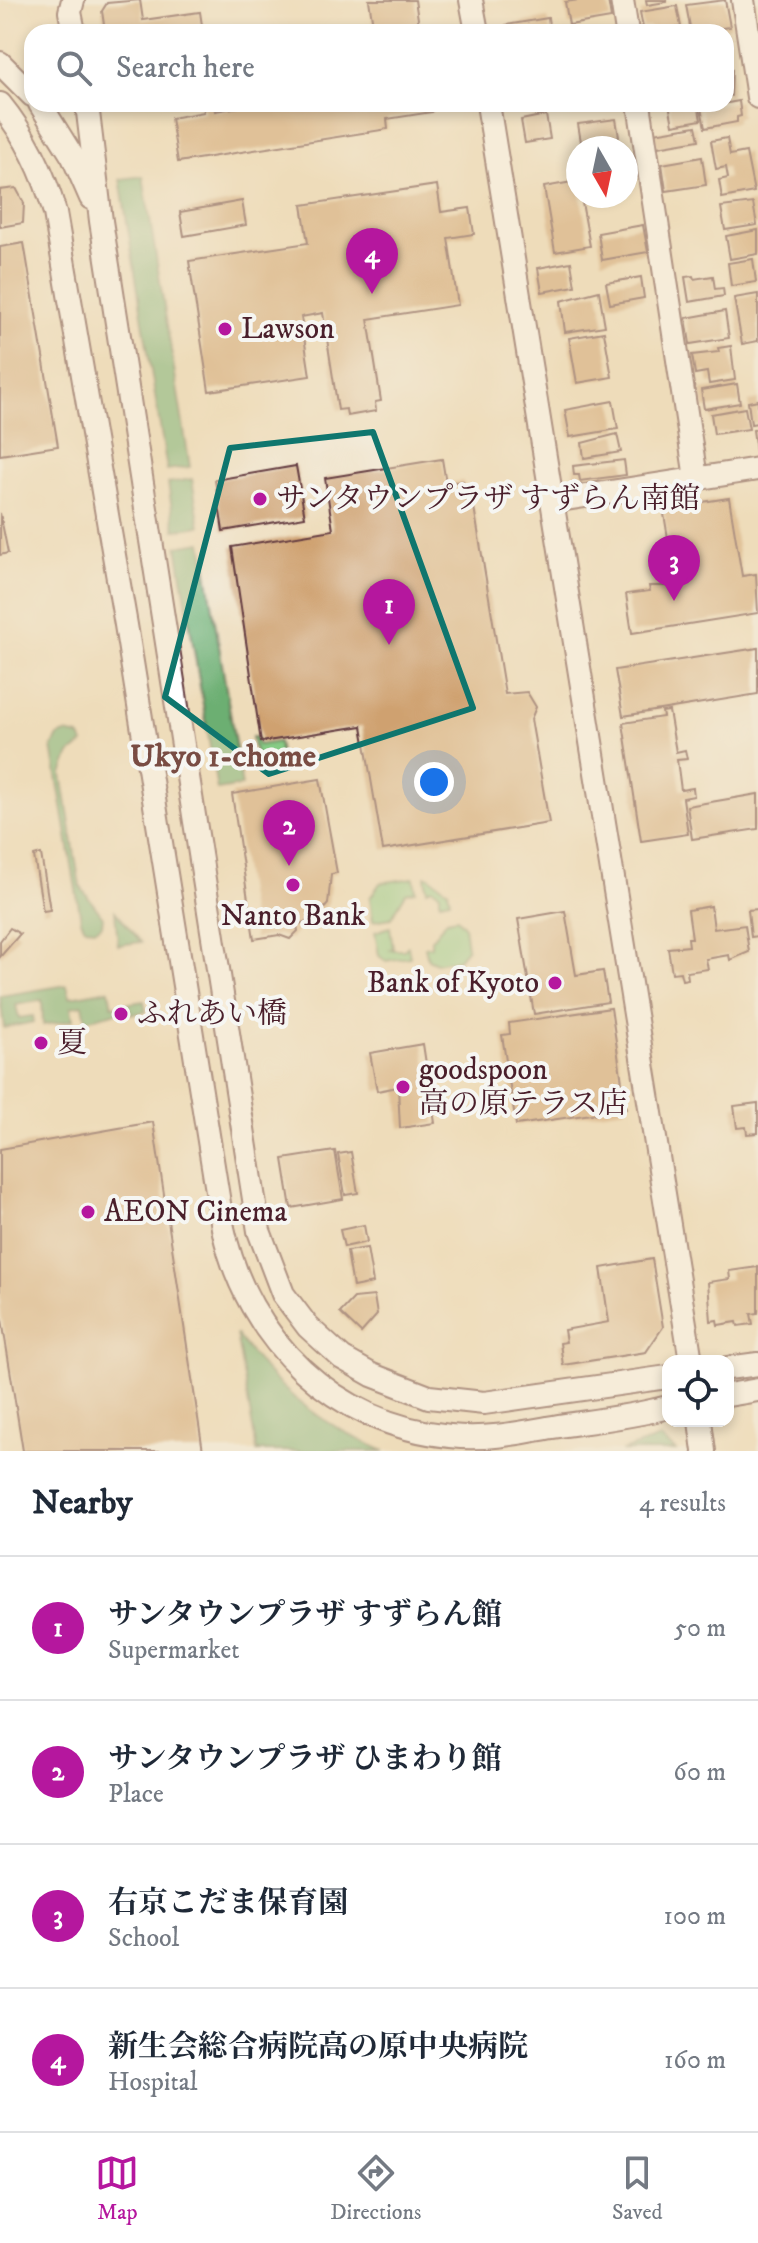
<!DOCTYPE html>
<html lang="en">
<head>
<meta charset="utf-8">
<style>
	:root { --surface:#fff; --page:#f6f6f7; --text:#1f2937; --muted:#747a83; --line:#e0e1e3; --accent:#b5179e }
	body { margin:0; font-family:"IM FELL DW Pica","Noto Serif JP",serif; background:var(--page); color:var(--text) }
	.controls { position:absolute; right:24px; bottom:24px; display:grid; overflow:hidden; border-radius:16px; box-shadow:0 4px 12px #0003 }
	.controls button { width:72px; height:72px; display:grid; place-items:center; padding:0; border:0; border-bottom:2px solid var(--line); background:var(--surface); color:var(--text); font:40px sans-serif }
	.compass { position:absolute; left:566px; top:136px; width:72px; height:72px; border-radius:50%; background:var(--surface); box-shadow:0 4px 12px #0003; rotate:171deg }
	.you { position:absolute; left:434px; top:782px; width:28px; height:28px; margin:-20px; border:6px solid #fff; border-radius:50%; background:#1a73e8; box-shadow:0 0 0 12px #1a73e833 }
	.badge { display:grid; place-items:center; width:52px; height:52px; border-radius:50%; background:var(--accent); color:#fff; font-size:26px; font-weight:700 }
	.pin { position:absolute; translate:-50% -66px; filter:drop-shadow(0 2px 4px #0008) }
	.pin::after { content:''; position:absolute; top:42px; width:28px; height:24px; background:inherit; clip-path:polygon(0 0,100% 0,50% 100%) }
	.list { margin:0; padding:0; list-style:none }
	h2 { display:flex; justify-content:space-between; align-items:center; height:104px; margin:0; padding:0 32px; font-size:34px }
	h2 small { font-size:26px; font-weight:400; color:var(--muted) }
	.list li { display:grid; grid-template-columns:52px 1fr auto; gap:24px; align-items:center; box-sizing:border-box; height:144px; padding:0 32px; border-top:2px solid var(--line) }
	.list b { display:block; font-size:30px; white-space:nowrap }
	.list p { margin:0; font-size:26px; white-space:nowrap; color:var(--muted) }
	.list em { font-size:26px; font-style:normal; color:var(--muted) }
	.icon { flex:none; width:44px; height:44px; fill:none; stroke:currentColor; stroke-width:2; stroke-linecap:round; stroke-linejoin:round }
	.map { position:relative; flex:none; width:758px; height:1451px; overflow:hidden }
	.search { position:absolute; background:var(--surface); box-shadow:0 4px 12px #0003; left:24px; right:24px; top:24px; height:88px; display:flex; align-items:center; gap:20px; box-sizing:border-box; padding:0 28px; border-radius:24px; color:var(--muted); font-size:30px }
	.sheet { height:680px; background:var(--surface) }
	nav { display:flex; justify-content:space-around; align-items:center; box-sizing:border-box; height:112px; border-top:2px solid var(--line); background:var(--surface); font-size:22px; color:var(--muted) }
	nav a { display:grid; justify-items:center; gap:4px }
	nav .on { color:var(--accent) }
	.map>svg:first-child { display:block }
	.green { fill:#86cb85; stroke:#687558; stroke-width:2 }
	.forest { fill:#6caf72; stroke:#5b674e; stroke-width:2 }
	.building { fill:#cfa16f }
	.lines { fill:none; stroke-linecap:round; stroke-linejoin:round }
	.minor-casing { stroke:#633b40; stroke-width:26 }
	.minor { stroke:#fff; stroke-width:22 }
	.marked { fill:none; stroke:#0f766e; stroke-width:6; stroke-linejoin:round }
	.poi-dot { fill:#b5179e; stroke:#f6f6f2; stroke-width:3 }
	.labels { text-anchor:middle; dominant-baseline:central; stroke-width:8; stroke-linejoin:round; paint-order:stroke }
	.poi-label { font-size:30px; fill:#4a1f2b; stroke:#f6f6f2; text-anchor:start }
	.neighbourhood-label { font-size:32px; font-weight:bold; fill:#794c43; stroke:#f6f6f2 }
</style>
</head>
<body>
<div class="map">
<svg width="758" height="1451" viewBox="0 0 758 1451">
	<rect width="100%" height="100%" fill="#f6f6f2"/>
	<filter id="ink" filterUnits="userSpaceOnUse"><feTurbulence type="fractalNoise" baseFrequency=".0125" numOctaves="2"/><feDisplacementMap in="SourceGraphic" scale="16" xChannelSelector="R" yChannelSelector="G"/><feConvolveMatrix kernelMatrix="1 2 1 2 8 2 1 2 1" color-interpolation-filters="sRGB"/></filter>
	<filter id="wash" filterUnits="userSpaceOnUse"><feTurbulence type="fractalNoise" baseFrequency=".006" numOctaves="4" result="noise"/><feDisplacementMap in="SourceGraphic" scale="32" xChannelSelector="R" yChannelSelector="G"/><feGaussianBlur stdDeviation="1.8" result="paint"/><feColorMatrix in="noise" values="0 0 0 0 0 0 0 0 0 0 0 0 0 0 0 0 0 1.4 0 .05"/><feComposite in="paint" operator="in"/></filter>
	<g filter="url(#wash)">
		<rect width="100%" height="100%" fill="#eedcba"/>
		<g class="green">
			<polygon points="252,737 256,737 258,745 278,742 280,755 264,760 255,753"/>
			<polygon points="428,876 448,890 450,900 440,902 440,893 432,888 427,890 425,876"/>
			<polygon points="414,878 416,891 406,893 391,918 373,921 370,898 380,883"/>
			<polygon points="457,918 464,926 467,948 458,959 436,963 428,959 425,947 431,946 431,939 447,920"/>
			<polygon points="390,927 393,948 389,950 404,950 408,946 410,957 386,961 379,956 375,932"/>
		</g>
		<g class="forest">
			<polygon points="143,176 190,467 167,470 120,179"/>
			<polygon points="192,479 200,526 175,530 168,483"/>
			<polygon points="202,542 242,786 217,790 177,546"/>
			<polygon points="65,733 79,736 84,743 70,754 62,774 80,886 103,917 102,925 96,929 85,928 81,920 52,747 58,736"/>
			<polygon points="115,911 141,942 118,945"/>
			<polygon points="67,985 70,997 109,990 112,1006 144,1001 146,1012 131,1014 130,1009 86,1020 83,1005 71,1007 73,1020 43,1025 42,1000 16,1005 19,1018 33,1016 34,1022 4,1028 0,996"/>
			<path d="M236,1334C276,1389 322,1426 385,1451H257Z"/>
			<polygon points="660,1438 676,1451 621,1451 622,1451"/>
		</g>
		<g id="blocks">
			<g class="building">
				<polygon points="140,0 143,20 200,12 203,32 105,32 102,11 107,3"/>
				<polygon points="369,0 415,0 420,32 374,32"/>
				<polygon points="579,0 608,0 611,18 569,25 565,2"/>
				<polygon points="646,0 666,0 666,2 647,5"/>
				<polygon points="725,0 730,27 691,32 686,5"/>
				<polygon points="677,6 681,27 652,32 650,27 643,28 640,12"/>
				<polygon points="548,18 550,32 507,32 506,25"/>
				<polygon points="732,70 731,96 726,97 726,71"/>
				<polygon points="739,101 741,116 737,117 737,122 705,128 701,108"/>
				<polygon points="203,104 214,104 215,111 257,104 431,104 432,112 387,119 388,129 178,162 171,118 204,112"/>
				<polygon points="577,104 612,104 612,106 578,111"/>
				<polygon points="669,104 698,104 701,120 673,125"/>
				<polygon points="546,115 550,139 525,143 521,120"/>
				<polygon points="616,119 619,137 581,142 578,124"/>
				<polygon points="696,126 699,140 657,147 654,133"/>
				<polygon points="727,138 730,155 746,152 754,192 722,198 719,180 728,178 726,167 716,169 711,141"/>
				<polygon points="622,142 622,148 592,148 591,146"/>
				<polygon points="702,157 706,185 666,191 662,164"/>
				<polygon points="578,181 590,246 555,252 544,187"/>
				<polygon points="437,185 441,212 470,208 474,234 448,238 458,305 368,319 381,401 375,402 376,411 347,416 346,409 338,410 323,313 301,317 310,376 209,391 189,261 308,243 302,205"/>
				<polygon points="16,188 24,203 23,223 0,227 0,190"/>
				<polygon points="242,201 246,225 184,236 180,212"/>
				<polygon points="753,203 757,225 725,230 721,207"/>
				<polygon points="643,225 648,252 602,260 598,233"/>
				<polygon points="758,230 758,254 730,259 726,236"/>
				<polygon points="24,243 58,446 0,455 0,247"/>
				<polygon points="753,259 756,282 731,286 728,263"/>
				<polygon points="571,262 575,286 542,292 538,268"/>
				<polygon points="693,276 694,279 713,276 715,289 723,288 724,296 689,302 685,277"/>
				<polygon points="641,277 644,298 610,304 606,283"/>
				<polygon points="599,291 605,326 565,332 561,301"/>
				<polygon points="758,294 758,341 742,344 734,298"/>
				<polygon points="725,311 729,338 690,344 686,318"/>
				<polygon points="604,332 612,377 577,383 569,338"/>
				<polygon points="731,346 735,380 709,384 707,372 695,374 692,355 719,352 718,348"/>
				<polygon points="737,384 740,403 704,409 701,390"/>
				<polygon points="758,400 758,423 751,424 748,402"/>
				<polygon points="613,401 618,429 570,437 565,410"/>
				<polygon points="745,408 749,429 714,434 711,414"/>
				<polygon points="758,429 758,451 756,451 753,430"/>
				<polygon points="617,434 621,452 584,458 582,443"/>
				<polygon points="442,459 446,483 463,481 468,508 474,507 505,694 527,692 536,707 531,719 549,823 383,850 362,726 261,742 232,547 333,530 325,478"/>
				<polygon points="624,460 626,475 580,481 579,475 574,475 573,466"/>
				<polygon points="296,466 305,517 223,531 215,480"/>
				<polygon points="729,498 742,576 756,574 758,613 632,633 626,594 650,591 649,586 676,586 663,508"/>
				<polygon points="0,513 8,553 0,555"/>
				<polygon points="758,648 758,694 623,716 615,670"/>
				<polygon points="669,711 676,752 685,750 687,759 677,760 681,790 693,788 694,796 683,798 688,834 641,841 623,723 663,717 662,712"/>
				<polygon points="320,779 337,873 331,874 328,904 317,917 297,925 298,931 290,939 279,935 254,939 232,794"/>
				<polygon points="758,794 758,829 692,839 687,806"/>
				<polygon points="41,854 50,910 43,911 34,856"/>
				<polygon points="711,906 714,929 745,925 749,952 730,960 729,955 706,959 708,969 687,972 688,979 682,980 680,972 672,973 668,948 689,946 688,938 692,938 688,910"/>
				<polygon points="758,909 758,936 751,937 748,910"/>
				<polygon points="565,911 576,975 603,971 608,1002 534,1014 518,919"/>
				<polygon points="10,928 20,934 0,957 0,941"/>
				<polygon points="611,1008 626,1109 516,1125 502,1035 510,1034 509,1023"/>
				<polygon points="423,1044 435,1123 400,1128 398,1087 377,1091 370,1053"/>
				<polygon points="758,1103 758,1133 747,1134 746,1127 737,1128 734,1106"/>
				<polygon points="153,1122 203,1451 23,1451 0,1307 0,1149"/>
				<polygon points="335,1151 343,1199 291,1208 283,1159"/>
				<polygon points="351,1152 358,1193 345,1195 338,1154"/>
				<polygon points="364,1225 367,1242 344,1247 340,1230"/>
				<polygon points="367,1248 373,1283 353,1287 347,1251"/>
				<polygon points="652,1259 663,1327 646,1352 563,1365 560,1343 566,1342 564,1330 609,1322 601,1268"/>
				<polygon points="758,1267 758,1313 751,1314 753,1324 738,1326 737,1322 718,1325 717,1320 711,1321 708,1282 730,1279 729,1271"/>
				<polygon points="374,1296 377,1315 361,1333 340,1313 354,1298"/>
			</g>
		</g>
	</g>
	<g filter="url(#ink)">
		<use href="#blocks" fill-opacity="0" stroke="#633b40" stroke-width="2"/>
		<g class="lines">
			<g class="minor-casing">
				<g id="minor">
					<polyline points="73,0 70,12 74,32"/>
					<polyline points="471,0 477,32"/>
					<polyline points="622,0 627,32"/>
					<polyline points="743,0 758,97"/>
					<polyline points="0,63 32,95"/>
					<path d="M0,104C27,137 44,173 55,213L126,625L223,1228C247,1340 335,1425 450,1436C485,1440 519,1433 553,1427C592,1421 630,1417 668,1407"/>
					<polyline points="40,104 73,157 91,198"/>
					<polyline points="87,104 101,221 259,1231 283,1294 308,1327 342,1358 372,1375 429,1397 484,1403 668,1377"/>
					<polyline points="488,104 691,1361"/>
					<polyline points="639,104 696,478"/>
					<polyline points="553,501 758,469"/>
					<polyline points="728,1368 758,1364"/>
					<polyline points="728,1395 758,1390"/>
					<polyline points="700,1421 704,1451"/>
				</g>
			</g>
			<use href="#minor" class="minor"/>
		</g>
	</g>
	<path d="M0 0H758V1451H0ZM373,432L473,708L269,774L165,697L230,448Z" fill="#eedcba" fill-opacity=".55" fill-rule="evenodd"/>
	<path class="marked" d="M373,432L473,708L269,774L165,697L230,448Z"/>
	<g class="poi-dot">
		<circle cx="225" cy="329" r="8"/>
		<circle cx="260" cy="499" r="8"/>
		<circle cx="293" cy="885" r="8"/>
		<circle cx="555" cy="983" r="8"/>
		<circle cx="121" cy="1014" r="8"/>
		<circle cx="41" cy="1043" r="8"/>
		<circle cx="403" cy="1087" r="8"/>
		<circle cx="88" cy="1212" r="8"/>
	</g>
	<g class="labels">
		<g class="poi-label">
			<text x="241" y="329">Lawson</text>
			<text x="276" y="499">サンタウンプラザ すずらん南館</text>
			<text x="293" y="916" text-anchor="middle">Nanto Bank</text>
			<text x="539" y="983" text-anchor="end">Bank of Kyoto</text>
			<text x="137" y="1014">ふれあい橋</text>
			<text x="57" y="1043">夏</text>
			<text x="419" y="1070">goodspoon<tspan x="419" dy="34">高の原テラス店</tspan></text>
			<text x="104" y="1212">AEON Cinema</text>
		</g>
		<g class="neighbourhood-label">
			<text x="223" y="757">Ukyo 1-chome</text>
		</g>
	</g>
</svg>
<div class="controls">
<button><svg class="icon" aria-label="locate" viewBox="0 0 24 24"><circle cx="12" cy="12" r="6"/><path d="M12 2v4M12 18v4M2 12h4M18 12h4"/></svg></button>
</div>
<svg class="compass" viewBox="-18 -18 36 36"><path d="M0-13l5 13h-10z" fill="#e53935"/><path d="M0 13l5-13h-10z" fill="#747a83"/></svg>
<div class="you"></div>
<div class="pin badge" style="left:389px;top:645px">1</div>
<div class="pin badge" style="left:289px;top:866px">2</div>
<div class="pin badge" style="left:674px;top:601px">3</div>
<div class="pin badge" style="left:372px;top:294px">4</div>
<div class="search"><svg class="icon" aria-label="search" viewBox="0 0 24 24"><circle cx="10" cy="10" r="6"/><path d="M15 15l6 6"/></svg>Search here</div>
</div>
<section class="sheet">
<h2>Nearby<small>4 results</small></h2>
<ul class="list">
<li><span class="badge">1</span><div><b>サンタウンプラザ すずらん館</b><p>Supermarket</p></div><em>50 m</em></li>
<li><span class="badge">2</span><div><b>サンタウンプラザ ひまわり館</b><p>Place</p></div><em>60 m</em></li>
<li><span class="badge">3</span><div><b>右京こだま保育園</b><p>School</p></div><em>100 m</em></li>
<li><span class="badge">4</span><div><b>新生会総合病院高の原中央病院</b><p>Hospital</p></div><em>160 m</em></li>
</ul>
</section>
<nav>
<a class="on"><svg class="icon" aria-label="map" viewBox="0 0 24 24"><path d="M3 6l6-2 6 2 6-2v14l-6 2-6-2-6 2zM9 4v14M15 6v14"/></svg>Map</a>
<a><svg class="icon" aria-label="directions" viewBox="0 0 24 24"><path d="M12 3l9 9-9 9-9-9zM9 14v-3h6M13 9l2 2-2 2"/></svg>Directions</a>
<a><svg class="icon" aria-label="saved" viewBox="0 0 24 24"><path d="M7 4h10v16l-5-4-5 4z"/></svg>Saved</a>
</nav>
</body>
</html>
